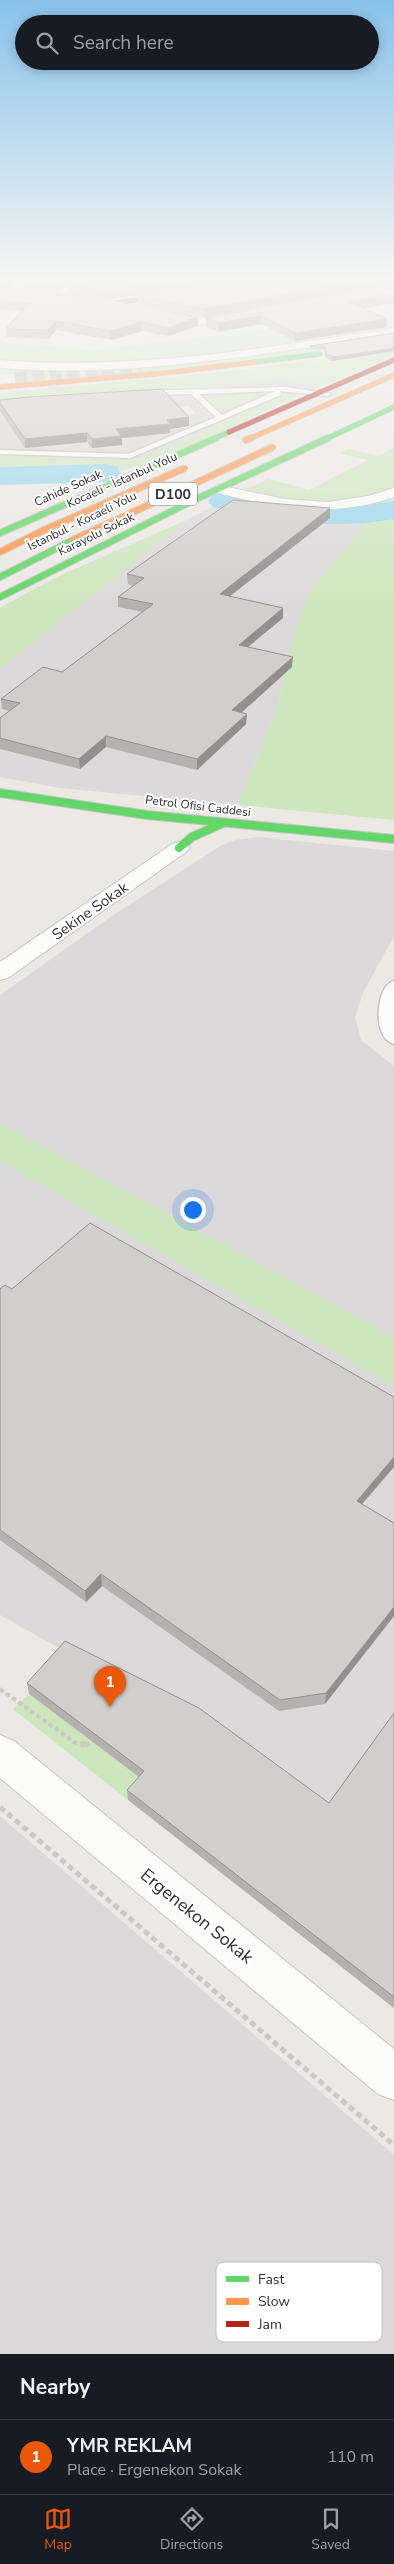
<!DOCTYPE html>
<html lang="en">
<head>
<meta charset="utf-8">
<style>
	:root { --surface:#171b24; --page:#20242c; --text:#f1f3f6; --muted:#9ea1a6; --line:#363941; --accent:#ea580c }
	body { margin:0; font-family:"Nunito Sans",sans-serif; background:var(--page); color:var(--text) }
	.you { position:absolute; left:192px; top:1209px; width:18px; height:18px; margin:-12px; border:4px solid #fff; border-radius:50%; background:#1a73e8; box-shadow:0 0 0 8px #1a73e833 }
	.badge { display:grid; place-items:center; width:32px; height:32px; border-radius:50%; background:var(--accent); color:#fff; font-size:16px; font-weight:700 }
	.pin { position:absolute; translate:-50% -41px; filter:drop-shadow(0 1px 2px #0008) }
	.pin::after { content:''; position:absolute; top:26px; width:18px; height:15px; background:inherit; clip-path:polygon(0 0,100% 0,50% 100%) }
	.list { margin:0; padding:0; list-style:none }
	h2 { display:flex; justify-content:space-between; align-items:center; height:65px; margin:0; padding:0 20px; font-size:21px }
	h2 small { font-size:16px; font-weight:400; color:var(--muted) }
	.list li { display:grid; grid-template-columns:32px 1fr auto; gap:15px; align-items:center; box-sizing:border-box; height:75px; padding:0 20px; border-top:1px solid var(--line) }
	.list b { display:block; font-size:19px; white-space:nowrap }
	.list p { margin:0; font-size:16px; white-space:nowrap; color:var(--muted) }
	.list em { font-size:16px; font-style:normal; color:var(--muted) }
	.icon { flex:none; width:28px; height:28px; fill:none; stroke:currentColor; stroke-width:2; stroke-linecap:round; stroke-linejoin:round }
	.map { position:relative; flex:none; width:394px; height:2354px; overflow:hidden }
	.search { position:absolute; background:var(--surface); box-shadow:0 2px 12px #0003; left:15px; right:15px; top:15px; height:55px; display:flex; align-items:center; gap:12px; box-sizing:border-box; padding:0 18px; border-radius:28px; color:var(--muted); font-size:19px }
	.sheet { height:140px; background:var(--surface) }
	nav { display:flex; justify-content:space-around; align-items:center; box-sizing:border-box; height:70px; border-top:1px solid var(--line); background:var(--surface); font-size:14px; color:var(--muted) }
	nav a { display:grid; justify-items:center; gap:2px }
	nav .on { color:var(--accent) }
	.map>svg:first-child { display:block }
	.industrial { fill:#dcd9db }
	.green { fill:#cee6be }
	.plaza { fill:#dad6d2; fill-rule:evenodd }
	.water { fill:#99d6ec }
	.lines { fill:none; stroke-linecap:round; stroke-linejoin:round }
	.river { fill:#99d6ec; fill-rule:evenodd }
	.highway-tunnel { stroke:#c6c3c0; stroke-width:12; stroke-dasharray:12 5.5; stroke-linecap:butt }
	.lane-casing { stroke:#c5c4c5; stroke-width:3 }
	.street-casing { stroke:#c5c4c5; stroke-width:2 }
	.fast-far2-casing { stroke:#c5c4c5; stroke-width:6 }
	.fast-far1-casing { stroke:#c5c4c5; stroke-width:8 }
	.fast-casing { stroke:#c5c4c5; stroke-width:10 }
	.slow-far1-casing { stroke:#c5c4c5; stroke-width:6 }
	.slow-casing { stroke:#c5c4c5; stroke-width:8 }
	.jam-casing { stroke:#c5c4c5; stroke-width:6 }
	.path-far1 { stroke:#c9c9c8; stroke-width:4; stroke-dasharray:4.5 3; stroke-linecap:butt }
	.path { stroke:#c9c9c8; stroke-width:5; stroke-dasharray:6 4; stroke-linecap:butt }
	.lane { fill:#fcfcfb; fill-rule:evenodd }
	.street { fill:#fcfcfb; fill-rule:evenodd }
	.fast-far2 { stroke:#63d668; stroke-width:5 }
	.fast-far1 { stroke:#63d668; stroke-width:6 }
	.fast { stroke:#63d668; stroke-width:8 }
	.slow-far1 { stroke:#ff974d; stroke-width:5 }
	.slow { stroke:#ff974d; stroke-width:6 }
	.jam { stroke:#b3261e; stroke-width:5 }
	.slow-bridge-casing { stroke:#c6c5c4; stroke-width:8; stroke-linecap:butt }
	.slow-bridge { stroke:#ff974d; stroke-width:6 }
	.wall { fill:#b4b1af }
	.shaded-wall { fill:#92908e }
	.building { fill:#d1cecb; stroke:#92908e }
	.labels { text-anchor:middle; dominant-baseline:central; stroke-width:4; stroke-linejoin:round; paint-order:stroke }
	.far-street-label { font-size:12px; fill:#2e2e2e; stroke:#fff }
	.shield { fill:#fff; stroke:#6d6d6d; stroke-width:1 }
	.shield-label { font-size:14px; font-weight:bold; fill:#2e2e2e }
	.street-label { font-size:15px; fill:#2e2e2e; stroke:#fff }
	.near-street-label { font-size:18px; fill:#2e2e2e; stroke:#fff }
	.key { fill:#fff; stroke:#c0c0c0; stroke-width:1 }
	.key-label { font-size:14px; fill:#2e2e2e }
</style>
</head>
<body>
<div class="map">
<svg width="394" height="2354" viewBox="0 0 394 2354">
	<rect width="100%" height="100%" fill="#ece8e4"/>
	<g class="industrial">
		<polygon points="223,501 330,518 371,515 288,656 277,710 237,805 60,788 0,777 0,608 59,576 187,520"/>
		<polygon points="258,837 394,851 394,936 363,993 355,1018 361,1040 394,1066 394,1337 0,1123 0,995 112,916 220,846 235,840"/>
		<polygon points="0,1161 394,1386 394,2008 128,1800 66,1652 0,1615"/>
		<polygon points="0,1816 394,2155 394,2354 0,2354"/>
	</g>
	<g class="green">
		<polygon points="394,314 394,338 313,350 315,352 197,367 19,383 13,374 0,375 0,342 95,350"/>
		<polygon points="394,351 394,357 319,387 282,381 0,400 0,393 212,373 329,359 332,361"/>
		<polygon points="270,391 233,407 216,407 207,397"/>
		<path d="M293,394L297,396C242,421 165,466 107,473C72,477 35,475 0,476V454L109,461L137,460L284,395Z"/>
		<polygon points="394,448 394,820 237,805 277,710 288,656 309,593 369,519 371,515 330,518 223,501 268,479 309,490 368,460 340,453 349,449 378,456"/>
		<polygon points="187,520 0,669 0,608 59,576"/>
		<polygon points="0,1123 394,1337 394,1386 0,1161"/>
		<polygon points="29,1694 145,1782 128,1800 13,1709"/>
	</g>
	<path class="plaza" d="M282,381L319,387L297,396L284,395L137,460L109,461L0,454V411L116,438L190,427L180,416L196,414L189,406L172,408L135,396L0,409V400ZM268,391L228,408L216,407L207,398Z"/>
	<path class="water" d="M229,498C284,509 339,522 394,502V514L369,519L370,515C320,520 273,510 223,501Z"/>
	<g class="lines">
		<g class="river">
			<polygon points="107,464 117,467 121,473 117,479 107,482 0,485 0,467"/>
			<path d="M223,492C283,501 333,512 394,501V519C334,530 272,522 213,507L208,501L213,495Z"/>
		</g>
		<polyline class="highway-tunnel" points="15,378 142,366"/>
		<g class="lane-casing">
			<g id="lane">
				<path d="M286,387L331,394L327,396L280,391L281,395L130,458L0,454V450L129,454L216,417L191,394L144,395L141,391ZM275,391L222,415L199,394Z"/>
				<path d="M394,981V1044C371,1038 376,985 394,981Z"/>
			</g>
		</g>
		<g class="street-casing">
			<g id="street">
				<polygon points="28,278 41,278 10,294 1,292"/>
				<polygon points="90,278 104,278 51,299 42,297"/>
				<polygon points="333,278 348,278 394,292 394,298"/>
				<polygon points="243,312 248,315 247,317 199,325 160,319 155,316 160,313 199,319"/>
				<path d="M394,328V334L371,338C249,356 124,378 0,368V360C128,371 267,348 394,328Z"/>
				<path d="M218,485L285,499L328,502L368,496L394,488V497C333,519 274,507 213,492L211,489Z"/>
				<polygon points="179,842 186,844 190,848 186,852 8,978 0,980 0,962 172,844"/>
				<polygon points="0,1735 14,1741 394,2049 394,2100 378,2094 0,1778"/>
			</g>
		</g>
		<g class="fast-far2-casing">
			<g id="fast-far2">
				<polyline points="255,362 320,354"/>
				<polyline points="213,439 229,432"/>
				<polyline points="326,439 394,407"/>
			</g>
		</g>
		<g class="fast-far1-casing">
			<g id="fast-far1">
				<polyline points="0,533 216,438"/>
				<polyline points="0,577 73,540"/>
				<polyline points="0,597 192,501 328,438"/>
			</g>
		</g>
		<g class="fast-casing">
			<g id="fast">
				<polyline points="0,793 147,815 394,839"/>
				<polyline points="179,848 192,837 223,823"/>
			</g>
		</g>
		<g class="slow-far1-casing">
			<g id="slow-far1">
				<polyline points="0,387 165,373 255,362"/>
				<polyline points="249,439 394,375"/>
			</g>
		</g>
		<g class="slow-casing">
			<g id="slow">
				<polyline points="246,440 251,438"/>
				<polyline points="0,552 44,530"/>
			</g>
		</g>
		<g class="jam-casing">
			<g id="jam">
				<polyline points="86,302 110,304 174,294"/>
				<polyline points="229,432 394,360"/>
			</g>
		</g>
		<g class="path-far1">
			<polyline points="0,1689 74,1742 85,1746"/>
			<polyline points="86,1746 92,1741"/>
		</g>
		<g class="path">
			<polyline points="81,1744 88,1744"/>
			<polyline points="0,1807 394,2145"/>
		</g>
		<use href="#lane" class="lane"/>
		<use href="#street" class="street"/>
		<use href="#fast-far2" class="fast-far2"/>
		<use href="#fast-far1" class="fast-far1"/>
		<use href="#fast" class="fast"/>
		<use href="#slow-far1" class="slow-far1"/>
		<use href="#slow" class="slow"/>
		<use href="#jam" class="jam"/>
		<g class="slow-bridge-casing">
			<g id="slow-bridge">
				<polyline points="44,530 185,468"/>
				<polyline points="73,540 273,447"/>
			</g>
		</g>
		<use href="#slow-bridge" class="slow-bridge"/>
	</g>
	<g class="wall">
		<polygon points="0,278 25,278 7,287 0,287"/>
		<polygon points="29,278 86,278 50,292 24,289 23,281"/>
		<polygon points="89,278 242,278 110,299 68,294 68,286"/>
		<polygon points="394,278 394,283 205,317 138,304 138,296"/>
		<polygon points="0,287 198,326 168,336 142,331 111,340 56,330 49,339 6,337 6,329 21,311 0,309"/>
		<polygon points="394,303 363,308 387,319 386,327 295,341 261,324 218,332 206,327 206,318"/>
		<polygon points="394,333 394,351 332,361 325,357 324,350 310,349 310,346"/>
		<polygon points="0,403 189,417 189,426 170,429 170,433 122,438 122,445 92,448 87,442 25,448 0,411"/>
		<polygon points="330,508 330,518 230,596 283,618 248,647 292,667 242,712 246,724 197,770 106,747 80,769 0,749 0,718 9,711 2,709 1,699 62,672 143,612 118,607 118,597 133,586 128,584 127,574"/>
		<polygon points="0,1289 12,1289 394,1467 362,1504 394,1523 394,1616 325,1704 279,1711 102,1586 86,1602 0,1540"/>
		<polygon points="27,1683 329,1803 394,1713 394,2008 128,1800 127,1790 139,1777 29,1694"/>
	</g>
	<g class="shaded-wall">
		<polygon points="8,278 25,278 7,287 6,279"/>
		<polygon points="65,278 86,278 50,292 49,284"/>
		<polygon points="192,278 242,278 110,299 110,291"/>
		<polygon points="377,278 394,278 394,283 205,317 205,309"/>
		<polygon points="394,294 394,303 349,311 349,302"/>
		<polygon points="261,316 261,324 218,332 218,323"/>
		<polygon points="198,317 198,326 168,336 168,328"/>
		<polygon points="387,319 386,327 295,341 295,333"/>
		<polygon points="56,321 56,330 49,339 48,330"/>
		<polygon points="142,322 142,331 111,340 110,331"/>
		<polygon points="394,348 394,351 332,361 333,357"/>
		<polygon points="189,417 189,426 170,429 170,433 122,438 122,445 92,448 92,439 116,429"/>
		<polygon points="87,433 87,442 25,448 25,439"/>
		<polygon points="330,508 330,518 220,604 220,594"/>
		<polygon points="283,608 283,618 238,655 239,645"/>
		<polygon points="293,657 292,667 232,721 232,710"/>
		<polygon points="247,714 246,724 197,770 197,759"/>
		<polygon points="106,736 106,747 80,769 79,759"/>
		<polygon points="394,1457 394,1467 355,1512 357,1501"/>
		<polygon points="101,1574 102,1586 86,1602 85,1591"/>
		<polygon points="394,1607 394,1616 325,1704 326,1693"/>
	</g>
	<g class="building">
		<polygon points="29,278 65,278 49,284 23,281"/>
		<polygon points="89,278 192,278 110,291 68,286"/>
		<polygon points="251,278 377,278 205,309 138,296"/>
		<polygon points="394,284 394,294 349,302 387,319 295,333 261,316 218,323 206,318"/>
		<polygon points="0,287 110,300 198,317 168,328 142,322 110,331 56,321 48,330 6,329 25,307 31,304 0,301"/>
		<polygon points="394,333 394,348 333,357 326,354 325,347 310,346"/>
		<polygon points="162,389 189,417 167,420 170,424 116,429 121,436 92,439 87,433 25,439 0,403 0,400 29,397"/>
		<polygon points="233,500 330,508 220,594 283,608 239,645 293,657 232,710 247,714 197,759 106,736 79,759 0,738 0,718 20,703 1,699 43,667 62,672 153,604 118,597 144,578 127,574"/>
		<polygon points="90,1223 394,1397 394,1457 357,1501 394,1523 394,1607 326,1693 280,1700 101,1574 85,1591 0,1530 0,1289 5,1285 12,1289"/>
		<polygon points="65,1641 199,1708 329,1803 394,1713 394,1997 127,1790 144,1771 27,1683"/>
	</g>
	<linearGradient id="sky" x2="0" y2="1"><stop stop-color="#88c2ea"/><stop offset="0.46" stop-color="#f6f5f3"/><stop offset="1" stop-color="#f6f5f3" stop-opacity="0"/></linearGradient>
	<rect width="394" height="607" fill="url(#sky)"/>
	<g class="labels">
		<g class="far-street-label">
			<text transform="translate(122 480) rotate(-24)">Kocaeli - İstanbul Yolu</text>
			<text transform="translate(68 488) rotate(-24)">Cahide Sokak</text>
			<text transform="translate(82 521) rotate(-26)">İstanbul - Kocaeli Yolu</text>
			<text transform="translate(96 534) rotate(-26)">Karayolu Sokak</text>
			<text transform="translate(198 806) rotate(7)">Petrol Ofisi Caddesi</text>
		</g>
		<rect class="shield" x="149" y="482.5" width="48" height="23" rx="4"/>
		<g class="shield-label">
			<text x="173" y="494">D100</text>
		</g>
		<g class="street-label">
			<text transform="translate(90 911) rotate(-35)">Sekine Sokak</text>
		</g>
		<g class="near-street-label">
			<text transform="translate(197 1916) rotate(39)">Ergenekon Sokak</text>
		</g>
	</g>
	<rect x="216" y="2262" width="166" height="80" rx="8" class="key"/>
	<rect x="226" y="2276" width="23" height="6" fill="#63d668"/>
	<rect x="226" y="2298" width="23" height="7" fill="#ff974d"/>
	<rect x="226" y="2321" width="23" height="6" fill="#b3261e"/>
	<g class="key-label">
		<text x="258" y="2284">Fast</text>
		<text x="258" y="2306">Slow</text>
		<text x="258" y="2329">Jam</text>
	</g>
</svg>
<div class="you"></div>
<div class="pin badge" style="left:110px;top:1707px">1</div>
<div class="search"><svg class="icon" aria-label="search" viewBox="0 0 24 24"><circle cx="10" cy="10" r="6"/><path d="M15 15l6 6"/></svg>Search here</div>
</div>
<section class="sheet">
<h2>Nearby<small></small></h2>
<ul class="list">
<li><span class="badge">1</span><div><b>YMR REKLAM</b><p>Place · Ergenekon Sokak</p></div><em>110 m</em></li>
</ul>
</section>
<nav>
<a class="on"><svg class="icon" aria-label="map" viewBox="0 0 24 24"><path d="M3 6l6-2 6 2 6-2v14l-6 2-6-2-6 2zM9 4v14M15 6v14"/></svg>Map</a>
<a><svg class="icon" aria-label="directions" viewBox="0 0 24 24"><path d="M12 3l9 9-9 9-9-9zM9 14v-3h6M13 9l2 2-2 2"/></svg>Directions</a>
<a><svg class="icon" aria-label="saved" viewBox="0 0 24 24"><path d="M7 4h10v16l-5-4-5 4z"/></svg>Saved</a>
</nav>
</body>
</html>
